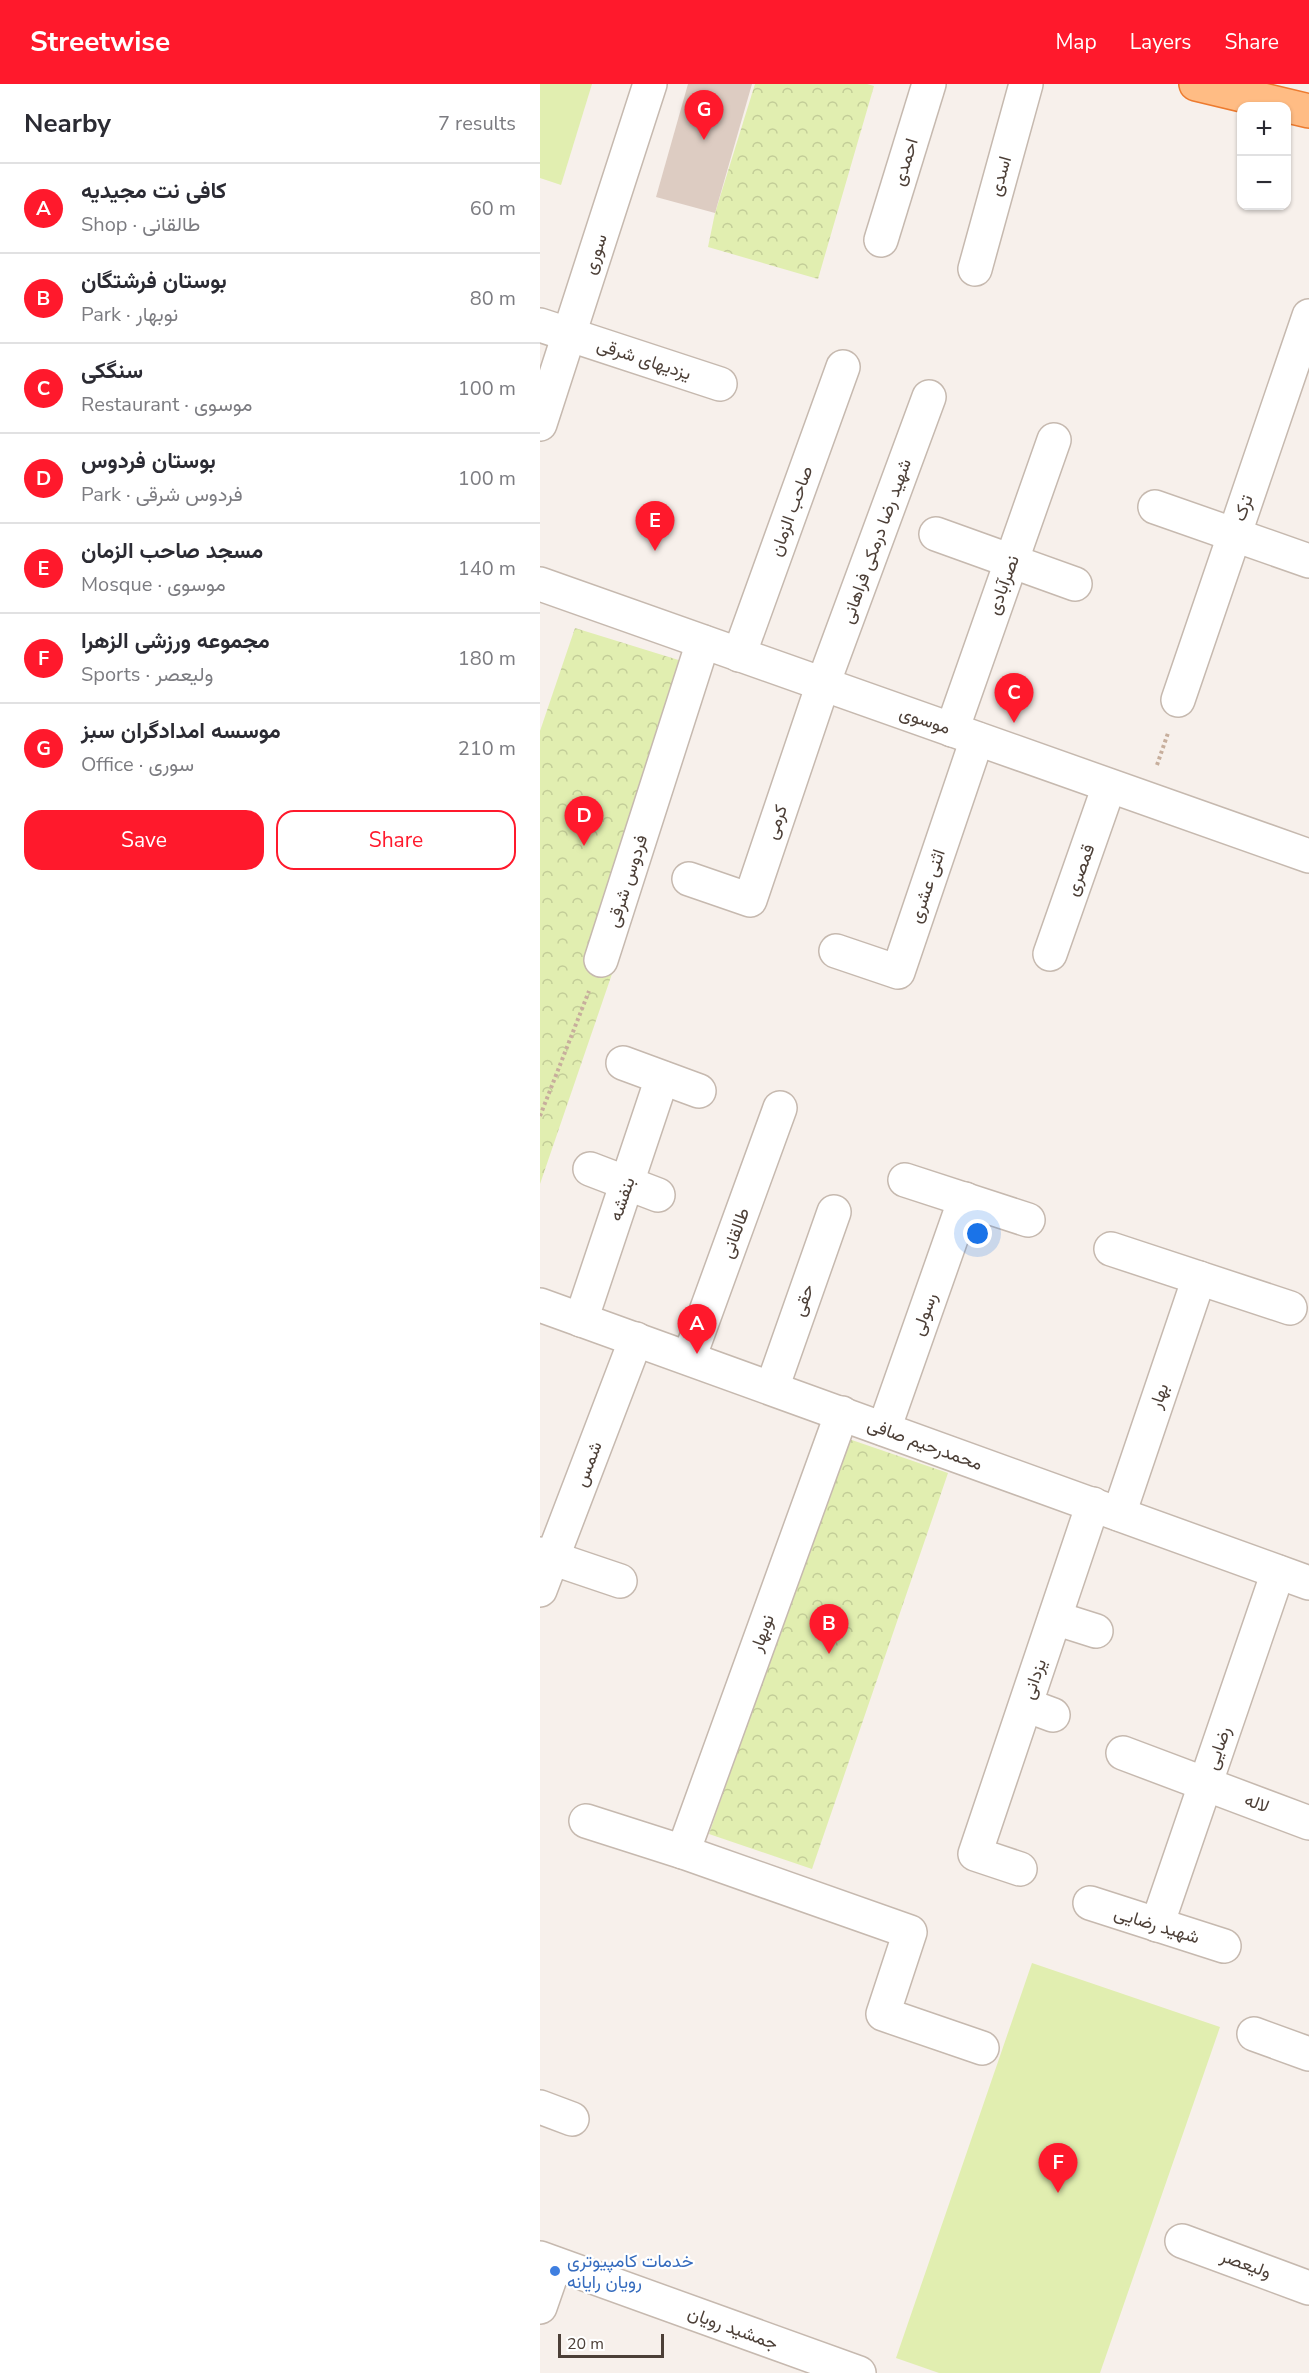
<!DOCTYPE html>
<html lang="en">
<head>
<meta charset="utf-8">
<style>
	:root { --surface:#fff; --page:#f7f7f7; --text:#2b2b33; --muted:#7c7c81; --line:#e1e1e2; --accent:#ff192c }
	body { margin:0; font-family:"Nunito Sans",Vazirmatn,sans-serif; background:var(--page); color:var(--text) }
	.controls { position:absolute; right:18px; top:18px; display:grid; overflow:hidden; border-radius:12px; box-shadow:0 2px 4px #0004 }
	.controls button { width:54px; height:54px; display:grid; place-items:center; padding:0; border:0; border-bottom:2px solid var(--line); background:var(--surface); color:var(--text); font:30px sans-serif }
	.scale { position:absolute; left:18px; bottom:15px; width:106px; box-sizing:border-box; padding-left:6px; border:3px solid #4c3f37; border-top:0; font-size:16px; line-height:21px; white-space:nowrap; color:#4c3f37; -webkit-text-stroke:4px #fff; paint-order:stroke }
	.you { position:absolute; left:438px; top:1150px; width:21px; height:21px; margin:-15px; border:4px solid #fff; border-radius:50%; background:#1a73e8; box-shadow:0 0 0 9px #1a73e833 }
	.badge { display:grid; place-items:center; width:39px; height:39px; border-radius:50%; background:var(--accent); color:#fff; font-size:20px; font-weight:700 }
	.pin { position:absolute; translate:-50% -50px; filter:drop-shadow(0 2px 3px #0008) }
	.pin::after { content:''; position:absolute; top:32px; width:21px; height:18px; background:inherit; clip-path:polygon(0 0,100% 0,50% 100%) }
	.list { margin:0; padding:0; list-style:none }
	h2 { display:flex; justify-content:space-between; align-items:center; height:78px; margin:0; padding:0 24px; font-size:26px }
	h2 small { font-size:20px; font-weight:400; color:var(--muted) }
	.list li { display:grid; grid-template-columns:39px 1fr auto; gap:18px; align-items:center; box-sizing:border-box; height:90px; padding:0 24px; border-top:2px solid var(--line) }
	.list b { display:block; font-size:22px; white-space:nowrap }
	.list p { margin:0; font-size:20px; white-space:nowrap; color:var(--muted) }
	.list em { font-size:20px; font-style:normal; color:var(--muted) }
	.actions { display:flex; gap:12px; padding:18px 24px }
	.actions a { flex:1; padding:14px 0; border:2px solid var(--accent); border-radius:18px; text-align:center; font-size:21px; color:var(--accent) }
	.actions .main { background:var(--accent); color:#fff }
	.map { position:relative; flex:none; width:769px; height:2289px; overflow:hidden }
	header { display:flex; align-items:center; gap:36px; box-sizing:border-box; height:84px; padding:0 30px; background:var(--accent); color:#fff }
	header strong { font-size:28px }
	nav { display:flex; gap:33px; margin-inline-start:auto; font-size:21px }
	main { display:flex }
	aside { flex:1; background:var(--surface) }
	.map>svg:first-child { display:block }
	.park { fill:url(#park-crowns) }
	.garden { fill:#e1eeb0 }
	.building { fill:#ddccc2 }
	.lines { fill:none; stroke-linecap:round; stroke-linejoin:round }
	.minor-casing { stroke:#c6b9af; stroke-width:36 }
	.trunk-casing { stroke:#ed7b2f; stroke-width:36 }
	.path { stroke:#c7ae9c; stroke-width:4; stroke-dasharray:3 3; stroke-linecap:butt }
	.minor { stroke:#fff; stroke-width:33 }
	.trunk { stroke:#ffbc84; stroke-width:33 }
	.shop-dot { fill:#3f7fe0; stroke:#fff; stroke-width:2 }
	.labels { text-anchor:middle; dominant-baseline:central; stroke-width:4.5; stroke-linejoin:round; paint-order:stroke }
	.street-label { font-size:18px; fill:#4c3f37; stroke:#fff }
	.shop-label { font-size:18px; fill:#366cbe; stroke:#fff; text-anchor:start }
</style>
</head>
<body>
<header>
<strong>Streetwise</strong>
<nav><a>Map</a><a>Layers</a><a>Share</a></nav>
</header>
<main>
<aside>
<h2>Nearby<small>7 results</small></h2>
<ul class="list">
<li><span class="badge">A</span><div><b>کافی نت مجیدیه</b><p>Shop · طالقانی</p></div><em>60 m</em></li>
<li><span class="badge">B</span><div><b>بوستان فرشتگان</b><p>Park · نوبهار</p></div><em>80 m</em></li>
<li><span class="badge">C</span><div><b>سنگکی</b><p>Restaurant · موسوی</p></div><em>100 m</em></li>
<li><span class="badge">D</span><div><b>بوستان فردوس</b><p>Park · فردوس شرقی</p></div><em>100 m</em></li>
<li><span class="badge">E</span><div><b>مسجد صاحب الزمان</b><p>Mosque · موسوی</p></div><em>140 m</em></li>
<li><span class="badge">F</span><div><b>مجموعه ورزشی الزهرا</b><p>Sports · ولیعصر</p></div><em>180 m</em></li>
<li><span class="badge">G</span><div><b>موسسه امدادگران سبز</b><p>Office · سوری</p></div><em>210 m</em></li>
</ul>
<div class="actions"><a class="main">Save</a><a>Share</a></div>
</aside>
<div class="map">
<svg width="769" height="2289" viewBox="0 0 769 2289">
	<defs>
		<pattern id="park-crowns" width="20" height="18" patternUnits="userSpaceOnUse" patternTransform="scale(1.5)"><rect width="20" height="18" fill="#e1eeb0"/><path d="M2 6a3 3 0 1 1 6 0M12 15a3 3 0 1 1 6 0" fill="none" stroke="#c3cd98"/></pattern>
	</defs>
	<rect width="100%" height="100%" fill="#f7f0eb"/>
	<g class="park">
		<polygon points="215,0 327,0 334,2 278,195 168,163 175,129"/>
		<polygon points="35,544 145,578 74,884 0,1100 0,647"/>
		<polygon points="306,1354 408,1389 272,1785 169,1750"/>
	</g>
	<g class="garden">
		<polygon points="0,0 52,0 21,101 0,94"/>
		<polygon points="492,1879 680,1943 560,2289 399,2289 356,2274"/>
	</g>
	<polygon class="building" points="148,0 212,0 175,129 116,113"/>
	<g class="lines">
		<g class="minor-casing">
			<g id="minor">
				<polyline points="341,156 389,0"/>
				<polyline points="435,185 486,0"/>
				<polyline points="0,241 180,300"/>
				<polyline points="0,340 110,0"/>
				<polyline points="615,423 769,477"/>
				<polyline points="396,450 535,500"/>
				<polyline points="0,500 769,772"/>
				<polyline points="199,571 303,283"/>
				<polyline points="638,616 769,232"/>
				<polyline points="412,646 514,356"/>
				<polyline points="149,795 210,816 283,600 389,313"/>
				<polyline points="296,867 358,888 437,655"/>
				<polyline points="510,870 569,702"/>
				<polyline points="61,876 163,558"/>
				<polyline points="83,979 159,1007"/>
				<polyline points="50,1085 118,1111"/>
				<polyline points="365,1096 488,1136"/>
				<polyline points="571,1165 750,1224"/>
				<polyline points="0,1221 769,1499"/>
				<polyline points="41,1236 122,994"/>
				<polyline points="149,1274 240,1024"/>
				<polyline points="232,1304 294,1128"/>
				<polyline points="344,1345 425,1115"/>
				<polyline points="579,1430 659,1194"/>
				<polyline points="0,1470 80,1497"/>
				<polyline points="0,1506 96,1255"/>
				<polyline points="515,1534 556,1547"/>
				<polyline points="486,1621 513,1631"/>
				<polyline points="583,1669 769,1739"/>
				<polyline points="46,1737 143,1768 370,1848 343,1930 442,1964"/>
				<polyline points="143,1768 302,1329"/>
				<polyline points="480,1785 435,1770 553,1420"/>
				<polyline points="550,1819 684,1862"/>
				<polyline points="617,1841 738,1488"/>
				<polyline points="714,1950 769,1970"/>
				<polyline points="0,2023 32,2035"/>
				<polyline points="642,2157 769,2204"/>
				<polyline points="0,2174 319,2289"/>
				<polyline points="0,2223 15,2180"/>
			</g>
		</g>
		<g class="trunk-casing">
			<polyline id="trunk" points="656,0 769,27"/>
		</g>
		<g class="path">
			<polyline points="617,681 628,649"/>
			<polyline points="0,1032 49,907"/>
		</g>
		<use href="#minor" class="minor"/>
		<use href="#trunk" class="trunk"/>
	</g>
	<circle class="shop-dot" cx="15" cy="2187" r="6"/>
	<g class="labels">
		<g class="street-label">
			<text transform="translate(365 78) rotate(-73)">احمدی</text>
			<text transform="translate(460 92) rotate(-74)">اسدی</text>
			<text transform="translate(55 170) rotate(-72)">سوری</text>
			<text transform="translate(104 275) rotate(18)">یزدیهای شرقی</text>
			<text transform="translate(703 424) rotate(-71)">ترک</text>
			<text transform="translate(251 427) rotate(-70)">صاحب الزمان</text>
			<text transform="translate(336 457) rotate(-70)">شهید رضا درمکی فراهانی</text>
			<text transform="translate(463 501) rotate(-70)">نصرآبادی</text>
			<text transform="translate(385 636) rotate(19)">موسوی</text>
			<text transform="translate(236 738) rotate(-71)">کرمی</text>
			<text transform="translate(540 786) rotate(-70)">قمصری</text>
			<text transform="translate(87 797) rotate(-72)">فردوس شرقی</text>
			<text transform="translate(387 802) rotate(-71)">اثنی عشری</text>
			<text transform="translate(82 1115) rotate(-71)">بنفشه</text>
			<text transform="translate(195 1149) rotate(-70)">طالقانی</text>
			<text transform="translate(263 1216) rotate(-71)">حقی</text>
			<text transform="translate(384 1230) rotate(-70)">رسولی</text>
			<text transform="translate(619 1312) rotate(-71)">بهار</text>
			<text transform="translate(385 1360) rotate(20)">محمدرحیم صافی</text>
			<text transform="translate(48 1380) rotate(-69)">شمس</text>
			<text transform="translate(222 1549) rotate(-70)">نوبهار</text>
			<text transform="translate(494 1595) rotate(-71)">یزدانی</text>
			<text transform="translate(678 1664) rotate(-71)">رضایی</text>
			<text transform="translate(717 1719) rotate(21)">لاله</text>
			<text transform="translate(617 1841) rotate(17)">شهید رضایی</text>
			<text transform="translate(706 2180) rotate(20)">ولیعصر</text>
			<text transform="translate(193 2244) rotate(20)">جمشید رویان</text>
		</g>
		<g class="shop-label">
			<text x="27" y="2177">خدمات کامپیوتری<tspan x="27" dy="21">رویان رایانه</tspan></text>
		</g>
	</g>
</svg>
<div class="controls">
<button>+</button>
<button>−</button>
</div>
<div class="scale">20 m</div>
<div class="you"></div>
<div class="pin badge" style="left:157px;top:1270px">A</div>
<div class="pin badge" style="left:289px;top:1570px">B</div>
<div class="pin badge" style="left:474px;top:639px">C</div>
<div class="pin badge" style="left:44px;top:762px">D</div>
<div class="pin badge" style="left:115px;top:467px">E</div>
<div class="pin badge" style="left:518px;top:2109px">F</div>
<div class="pin badge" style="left:164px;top:56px">G</div>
</div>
</main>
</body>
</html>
